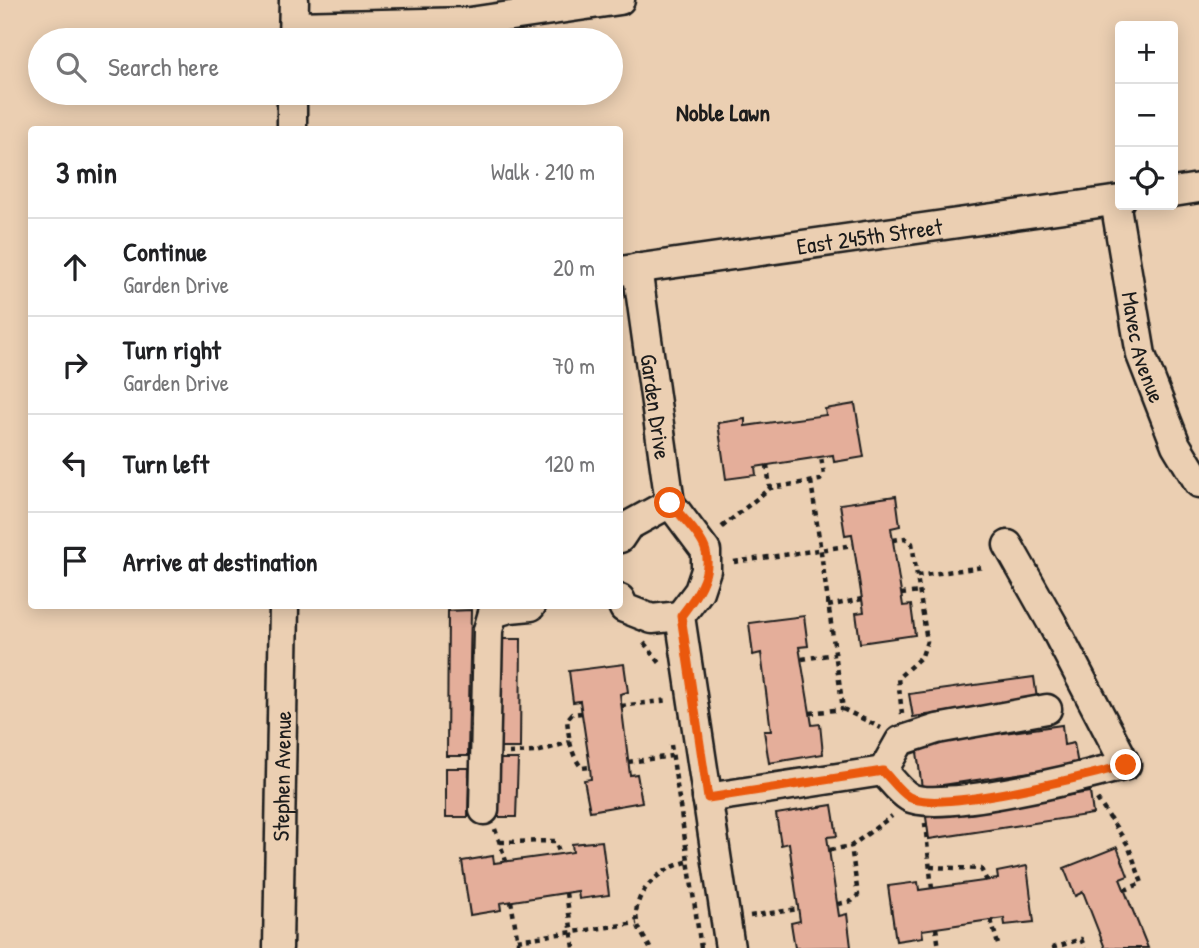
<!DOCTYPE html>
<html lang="en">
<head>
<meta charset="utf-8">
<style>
	:root { --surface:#fff; --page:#f2f2f2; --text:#202124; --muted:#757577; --line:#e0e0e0 }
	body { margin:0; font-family:"Patrick Hand",sans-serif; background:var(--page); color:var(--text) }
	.controls { position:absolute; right:21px; top:21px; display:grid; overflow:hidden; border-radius:7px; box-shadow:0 4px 18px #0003 }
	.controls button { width:63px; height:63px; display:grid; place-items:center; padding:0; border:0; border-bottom:2px solid var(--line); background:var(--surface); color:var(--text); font:35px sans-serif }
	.stop { position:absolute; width:21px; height:21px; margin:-16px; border:5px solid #ea580c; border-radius:50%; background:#fff }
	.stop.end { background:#ea580c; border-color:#fff; box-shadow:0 2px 7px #0008 }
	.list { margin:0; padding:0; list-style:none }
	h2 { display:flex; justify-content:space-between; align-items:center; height:91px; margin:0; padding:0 28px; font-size:30px }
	h2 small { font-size:23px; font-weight:400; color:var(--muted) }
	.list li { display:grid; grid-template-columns:46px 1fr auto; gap:21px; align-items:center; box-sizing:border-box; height:98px; padding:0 28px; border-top:2px solid var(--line) }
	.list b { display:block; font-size:26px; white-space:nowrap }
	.list p { margin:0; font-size:23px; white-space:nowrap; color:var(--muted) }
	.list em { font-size:23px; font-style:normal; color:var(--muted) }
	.icon { flex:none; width:38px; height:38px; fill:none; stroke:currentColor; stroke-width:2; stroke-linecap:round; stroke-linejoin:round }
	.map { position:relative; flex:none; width:1199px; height:948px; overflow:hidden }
	.search { position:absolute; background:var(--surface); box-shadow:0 4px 18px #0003; left:28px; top:28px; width:595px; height:77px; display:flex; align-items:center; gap:18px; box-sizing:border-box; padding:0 24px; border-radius:38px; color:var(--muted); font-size:26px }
	.panel { position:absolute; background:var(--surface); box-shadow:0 4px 18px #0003; left:28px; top:126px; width:595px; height:483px; border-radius:7px }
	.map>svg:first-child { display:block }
	.building { fill:#e4ae9a; stroke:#1c1c1c; stroke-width:2 }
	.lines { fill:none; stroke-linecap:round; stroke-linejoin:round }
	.minor-casing { stroke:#1c1c1c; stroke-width:33 }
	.path { stroke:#1c1c1c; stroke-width:4.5; stroke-dasharray:5 5; stroke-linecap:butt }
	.minor { stroke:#ebcfb2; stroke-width:28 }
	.route { stroke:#ea580c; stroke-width:9 }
	.labels { text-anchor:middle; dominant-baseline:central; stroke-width:6; stroke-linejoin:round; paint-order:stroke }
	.street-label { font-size:23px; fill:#1c1c1c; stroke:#ebcfb2 }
	.neighbourhood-label { font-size:24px; font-weight:bold; fill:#1c1c1c; stroke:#ebcfb2 }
</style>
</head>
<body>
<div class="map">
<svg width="1199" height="948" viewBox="0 0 1199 948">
	<rect width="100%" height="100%" fill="#ebcfb2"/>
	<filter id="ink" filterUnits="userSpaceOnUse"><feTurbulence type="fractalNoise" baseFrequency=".0143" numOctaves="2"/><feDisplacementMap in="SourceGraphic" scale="14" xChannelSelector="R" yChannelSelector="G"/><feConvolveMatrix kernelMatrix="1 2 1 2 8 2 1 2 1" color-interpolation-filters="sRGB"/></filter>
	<g filter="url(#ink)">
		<g class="building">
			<polygon points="855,404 864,457 834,462 833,455 755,467 756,475 726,479 718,423 745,419 745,426 826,415 825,409"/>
			<polygon points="896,496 900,526 891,528 903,606 911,605 915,635 860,643 856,613 864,612 852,534 845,535 840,504"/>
			<polygon points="471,610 468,756 447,756 448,611"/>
			<polygon points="804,616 808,646 799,647 812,725 820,724 823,754 769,763 764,731 771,731 761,653 753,655 749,623"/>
			<polygon points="498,639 521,639 520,748 498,748"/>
			<polygon points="624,664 628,692 620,694 630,775 637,774 642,802 590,811 584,780 591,779 590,767 580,701 573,702 569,671"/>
			<polygon points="1034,677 1037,699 913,717 909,694"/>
			<polygon points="1062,725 1064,745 1074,743 1078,765 922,788 916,745"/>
			<polygon points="496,759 518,759 516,817 495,817"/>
			<polygon points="446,768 469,768 468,817 446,817"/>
			<polygon points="1090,792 1093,814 929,839 926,817"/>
			<polygon points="832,805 837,836 827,837 839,916 847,914 851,947 795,948 791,923 800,921 789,843 781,845 776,814"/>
			<polygon points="602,841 609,895 579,899 578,891 500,903 501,910 470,915 462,861 493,856 494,863 560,854 573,852 572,844"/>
			<polygon points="1117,847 1128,876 1120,879 1148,948 1105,948 1083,892 1075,896 1064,868"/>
			<polygon points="1027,866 1034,922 1005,925 1004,918 922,930 923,937 896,941 888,886 918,882 919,890 998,879 997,872"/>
		</g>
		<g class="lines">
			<g class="minor-casing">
				<g id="minor">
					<polyline points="294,26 470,22 620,0"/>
					<polyline points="293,40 294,0"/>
					<polyline points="292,130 292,93"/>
					<polyline points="1173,192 1199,188"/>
					<path id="s1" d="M1115,201L1141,355L1176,445L1199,483"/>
					<path id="s2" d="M637,268L670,503L706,551V570L699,591L680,616L730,948"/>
					<path id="s3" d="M620,271L1120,200"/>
					<polyline points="620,538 628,526 670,503"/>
					<polyline points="620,599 624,608 652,619 680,616"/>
					<polyline points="883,771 900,741 937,729 1047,709"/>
					<path d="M707,798L883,771C891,779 900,792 909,797C938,814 1090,775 1126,765L1052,623L1008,545"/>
					<polyline points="484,810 488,630 493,613 510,608 531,606"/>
					<path id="s4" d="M278,948L284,606"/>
				</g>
			</g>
			<g class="path">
				<polyline points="767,465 770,488"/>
				<polyline points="811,481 843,709 881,728"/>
				<polyline points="722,527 770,488 820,480 824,475 821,457"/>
				<polyline points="893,540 905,538 912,543 917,576"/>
				<polyline points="734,562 854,545"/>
				<polyline points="901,594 920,592"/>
				<polyline points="828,606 862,599"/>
				<polyline points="644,643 660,663"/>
				<polyline points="802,659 835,654"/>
				<polyline points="621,706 669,700"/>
				<path d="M582,713L572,714L567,720C569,737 570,754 582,768L590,767"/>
				<polyline points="810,713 843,709"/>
				<polyline points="902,714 898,678 922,656 927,641 917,576 983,567"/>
				<polyline points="671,745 701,948"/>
				<polyline points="509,753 537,752 570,742"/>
				<polyline points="628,762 672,756"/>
				<polyline points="1097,799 1128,845 1142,883 1125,890"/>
				<polyline points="925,823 932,889"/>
				<polyline points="495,829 506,861"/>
				<polyline points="500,842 555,841 560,854"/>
				<polyline points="830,850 851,846 892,816"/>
				<polyline points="930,867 981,869 987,881"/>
				<polyline points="566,893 574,948"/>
				<polyline points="511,901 519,948"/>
				<polyline points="838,904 852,901 858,895 851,846"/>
				<polyline points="750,916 798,909"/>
				<polyline points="991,920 999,948"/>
				<polyline points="936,928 939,948"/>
				<polyline points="517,940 637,923"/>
				<path d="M650,948C646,940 639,931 637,922C631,892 661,868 687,862"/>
				<polyline points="1052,948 1081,939 1085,948"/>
			</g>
			<use href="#minor" class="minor"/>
		</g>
	</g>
	<g class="lines" filter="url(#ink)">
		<path class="route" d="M670,503C680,515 703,537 706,552C712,576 694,599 681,616L708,798L883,771C891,779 900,792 909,797C938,814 1090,775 1126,765"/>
	</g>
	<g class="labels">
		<g class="street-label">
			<text stroke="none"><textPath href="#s3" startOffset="252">East 245th Street</textPath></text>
			<text stroke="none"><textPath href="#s1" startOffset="149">Mavec Avenue</textPath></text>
			<text stroke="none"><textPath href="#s2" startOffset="140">Garden Drive</textPath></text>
			<text stroke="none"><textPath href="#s4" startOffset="172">Stephen Avenue</textPath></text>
		</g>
		<g class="neighbourhood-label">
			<text x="723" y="112">Noble Lawn</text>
		</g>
	</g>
</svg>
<div class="controls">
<button>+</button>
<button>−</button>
<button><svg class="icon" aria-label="locate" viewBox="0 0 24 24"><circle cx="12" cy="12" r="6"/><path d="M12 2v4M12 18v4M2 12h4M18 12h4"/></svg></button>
</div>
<div class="stop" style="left:670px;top:503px"></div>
<div class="stop end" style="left:1126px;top:765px"></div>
<div class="search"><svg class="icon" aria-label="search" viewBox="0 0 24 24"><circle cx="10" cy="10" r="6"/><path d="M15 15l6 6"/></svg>Search here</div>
<section class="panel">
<h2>3 min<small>Walk · 210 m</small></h2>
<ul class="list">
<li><svg class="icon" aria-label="ahead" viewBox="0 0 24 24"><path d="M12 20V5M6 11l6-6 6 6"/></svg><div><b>Continue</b><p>Garden Drive</p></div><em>20 m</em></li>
<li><svg class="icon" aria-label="right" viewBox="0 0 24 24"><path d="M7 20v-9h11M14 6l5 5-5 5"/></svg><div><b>Turn right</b><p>Garden Drive</p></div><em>70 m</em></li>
<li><svg class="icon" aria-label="left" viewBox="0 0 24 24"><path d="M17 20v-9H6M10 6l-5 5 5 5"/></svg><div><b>Turn left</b></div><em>120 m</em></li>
<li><svg class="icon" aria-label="arrive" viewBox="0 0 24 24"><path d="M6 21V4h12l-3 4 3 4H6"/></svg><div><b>Arrive at destination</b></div></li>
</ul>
</section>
</div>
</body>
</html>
